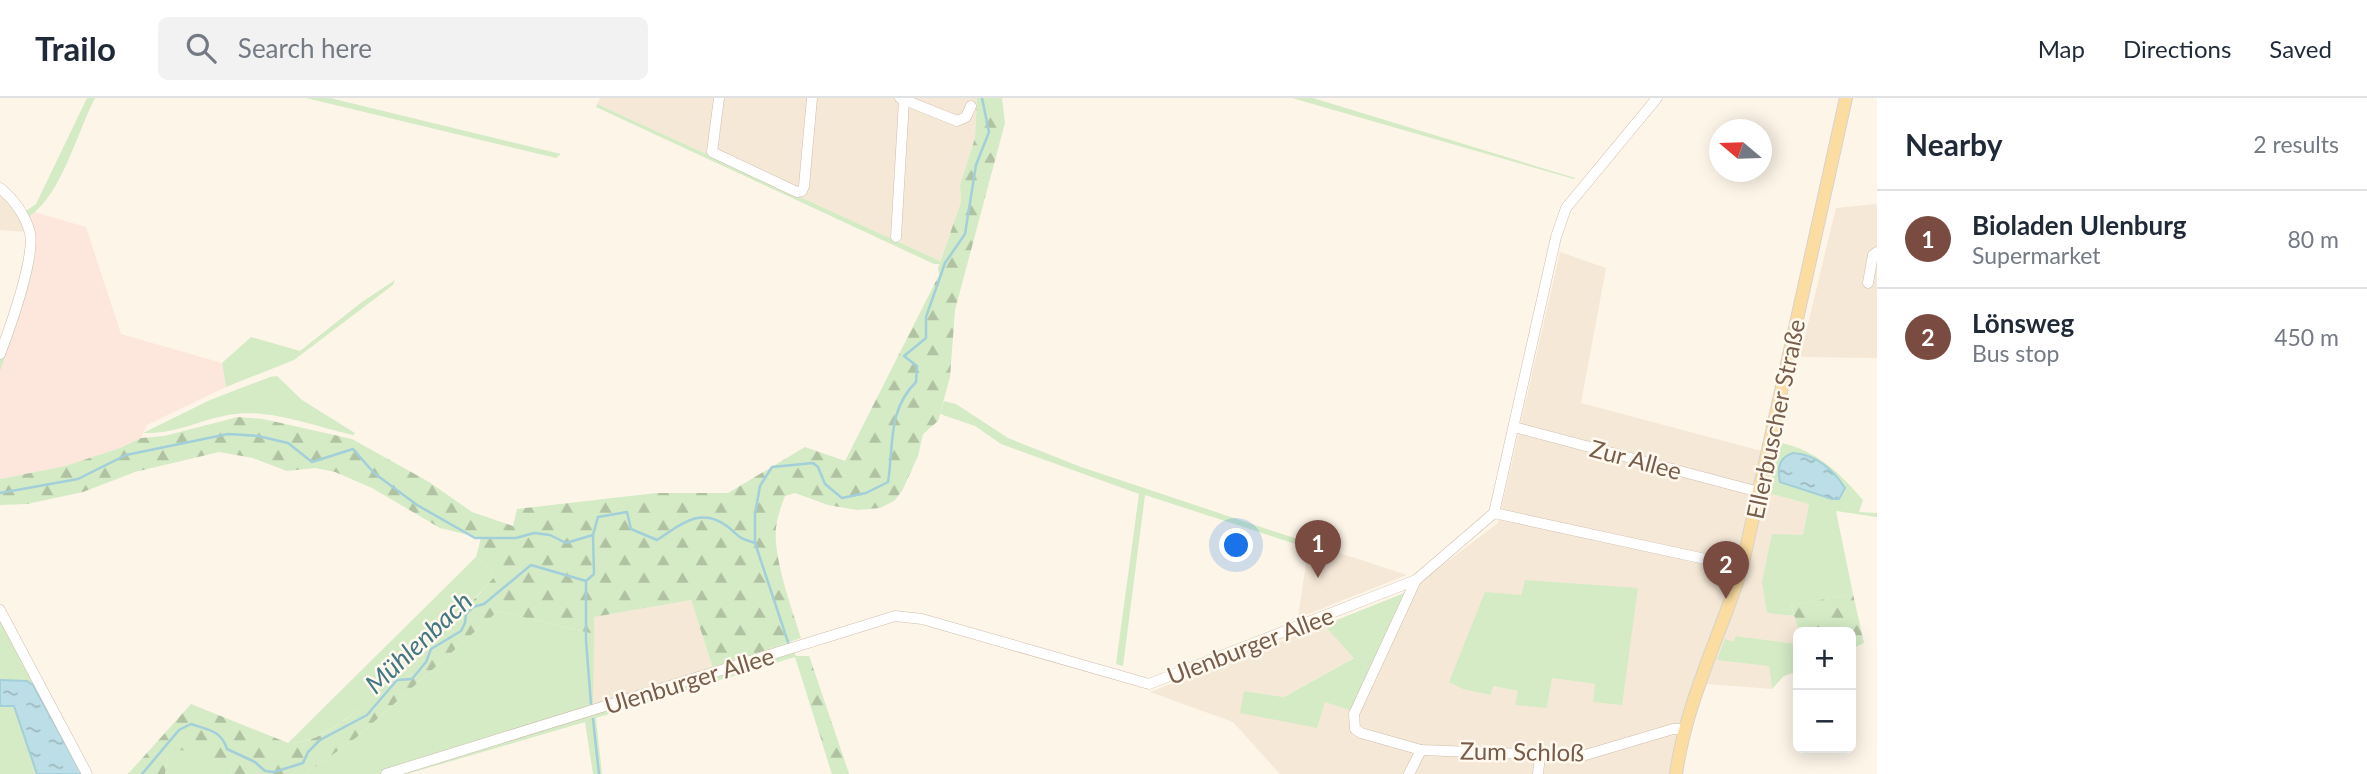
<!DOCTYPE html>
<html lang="en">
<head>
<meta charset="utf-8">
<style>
	:root { --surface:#fff; --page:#f2f2f3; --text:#1f2937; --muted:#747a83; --line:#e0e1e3; --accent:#794b41 }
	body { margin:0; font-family:Lato,sans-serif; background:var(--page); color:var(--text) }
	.controls { position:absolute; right:21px; bottom:21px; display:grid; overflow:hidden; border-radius:10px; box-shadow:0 4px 18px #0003 }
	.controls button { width:63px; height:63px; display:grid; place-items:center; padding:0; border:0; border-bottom:2px solid var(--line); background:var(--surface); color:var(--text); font:35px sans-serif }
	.compass { position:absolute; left:1709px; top:21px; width:63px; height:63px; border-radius:50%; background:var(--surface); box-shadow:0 4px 18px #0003; rotate:289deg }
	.you { position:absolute; left:1237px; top:448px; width:24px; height:24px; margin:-18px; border:5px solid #fff; border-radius:50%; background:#1a73e8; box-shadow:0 0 0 10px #1a73e833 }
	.badge { display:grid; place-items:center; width:46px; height:46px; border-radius:50%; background:var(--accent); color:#fff; font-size:23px; font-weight:700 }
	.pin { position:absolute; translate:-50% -58px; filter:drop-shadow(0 2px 4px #0008) }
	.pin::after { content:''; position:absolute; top:37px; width:24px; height:21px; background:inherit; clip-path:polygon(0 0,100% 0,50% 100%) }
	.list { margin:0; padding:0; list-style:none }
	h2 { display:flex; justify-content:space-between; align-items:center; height:91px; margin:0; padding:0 28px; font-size:30px }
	h2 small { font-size:23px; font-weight:400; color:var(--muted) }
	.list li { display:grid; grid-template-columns:46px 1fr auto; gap:21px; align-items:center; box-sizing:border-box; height:98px; padding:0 28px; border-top:2px solid var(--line) }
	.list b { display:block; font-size:26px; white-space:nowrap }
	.list p { margin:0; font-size:23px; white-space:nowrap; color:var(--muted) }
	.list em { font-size:23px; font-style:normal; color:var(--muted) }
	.icon { flex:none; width:38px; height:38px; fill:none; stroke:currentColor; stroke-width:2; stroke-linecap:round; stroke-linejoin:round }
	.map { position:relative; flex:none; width:1877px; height:676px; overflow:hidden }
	header { display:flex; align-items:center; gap:42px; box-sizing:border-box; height:98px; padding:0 35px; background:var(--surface); border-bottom:2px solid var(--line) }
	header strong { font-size:33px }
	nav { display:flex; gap:38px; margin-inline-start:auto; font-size:24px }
	.search { width:490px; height:63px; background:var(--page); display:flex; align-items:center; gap:18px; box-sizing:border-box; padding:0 24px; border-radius:10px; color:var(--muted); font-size:26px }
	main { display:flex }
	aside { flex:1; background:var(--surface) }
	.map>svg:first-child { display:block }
	.residential { fill:#f5e8d7; fill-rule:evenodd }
	.commercial { fill:#fde7dc }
	.green { fill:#d4ebc6 }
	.forest { fill:url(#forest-firs) }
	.water { fill:url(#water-ripples); stroke:#a2cfd9; stroke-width:2 }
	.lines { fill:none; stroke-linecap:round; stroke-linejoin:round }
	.stream { stroke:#a2cfd9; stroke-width:2.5 }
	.minor-casing { stroke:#cfbead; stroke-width:11 }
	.major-casing { stroke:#d9d2cd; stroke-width:14 }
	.minor { stroke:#fff; stroke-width:10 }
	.major { stroke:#fbdda1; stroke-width:12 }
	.labels { text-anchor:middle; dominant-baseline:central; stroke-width:5; stroke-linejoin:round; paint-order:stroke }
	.street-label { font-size:24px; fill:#785d4b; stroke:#fff9ef }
	.water-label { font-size:26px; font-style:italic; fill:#427784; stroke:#fff9ef }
</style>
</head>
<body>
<header>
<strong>Trailo</strong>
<div class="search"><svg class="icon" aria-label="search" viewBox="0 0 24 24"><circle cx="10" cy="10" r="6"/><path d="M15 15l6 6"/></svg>Search here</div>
<nav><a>Map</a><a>Directions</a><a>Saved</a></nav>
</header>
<main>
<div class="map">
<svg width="1877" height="676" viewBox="0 0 1877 676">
	<defs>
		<pattern id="forest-firs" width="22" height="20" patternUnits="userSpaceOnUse" patternTransform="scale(1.75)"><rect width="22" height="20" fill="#d4ebc6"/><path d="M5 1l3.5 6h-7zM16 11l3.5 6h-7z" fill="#b1c2a3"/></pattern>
		<pattern id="water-ripples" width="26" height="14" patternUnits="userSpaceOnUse" patternTransform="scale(1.75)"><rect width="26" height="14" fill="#bcdfe7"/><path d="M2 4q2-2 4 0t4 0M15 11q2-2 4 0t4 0" fill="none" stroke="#9eb8bd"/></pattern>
	</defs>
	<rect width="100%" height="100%" fill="#fdf5e8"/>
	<g class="residential">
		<polygon points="600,0 977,0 975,40 960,87 961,104 940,163 597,6"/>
		<polygon points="0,94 11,101 25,134 0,132"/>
		<polygon points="1877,106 1877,260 1800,259 1836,110"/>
		<path d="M1560,154L1606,170L1581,305L1777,357L1768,395L1809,406L1803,437L1767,515L1794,518L1799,534L1798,546L1736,538L1769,568L1772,591L1707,586L1691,630L1682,676H1280L1233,624L1150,594L1324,527L1355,559L1284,599L1244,593L1317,629L1325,603L1407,494L1498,425ZM1525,482L1621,607L1595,586L1552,580L1547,610L1518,593L1492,588L1491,597L1449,583L1521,497Z"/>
		<polygon points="1309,445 1407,477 1298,520"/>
		<polygon points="691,502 713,570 593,607 593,519"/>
	</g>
	<polygon class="commercial" points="35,114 86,129 121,236 222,265 226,289 147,327 141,340 120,350 65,368 0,381 0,273 21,213 36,154 28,119"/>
	<g class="green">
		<path d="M87,0H95C77,34 61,99 28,119C31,123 34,129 35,134C41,167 12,240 0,273V247L17,190L25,152L26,113L36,106Z"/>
		<polygon points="306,0 330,0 561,56 556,60"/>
		<polygon points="1292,0 1313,0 1575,80 1574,81"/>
		<polygon points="597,6 940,163 940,166 934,166 596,9"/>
		<polygon points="395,182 393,187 294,262 226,289 222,265 251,239 300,253 362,204"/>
		<path d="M277,278L302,302L355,335L353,337C316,329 266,309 228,317C197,323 176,336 143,335L210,302L270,279Z"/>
		<polygon points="944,303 956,306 1008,340 1081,369 1309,445 1308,450 1145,397 1123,568 1116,566 1139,396 1001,346 975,328 940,316"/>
		<path d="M1780,345C1815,351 1841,376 1863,402L1859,414L1877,415V419L1836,413L1853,496L1791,507L1794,518L1767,515L1762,484L1772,436L1803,437L1809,406L1768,395Z"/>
		<path d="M476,459L489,470L494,479C479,499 458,513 440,531C408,563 336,648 288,645Z"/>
		<polygon points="1525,482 1638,490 1622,607 1593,604 1595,586 1552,580 1547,610 1515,607 1518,593 1493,588 1491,597 1463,591 1449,584 1485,494 1521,497"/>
		<polygon points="1407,494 1353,613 1325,604 1317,630 1240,615 1244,593 1284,599 1354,560 1324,527"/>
		<polygon points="498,513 594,536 593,607 790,544 796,558 809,558 849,676 832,676 795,559 596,620 602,676 593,676 585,624 407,676 306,676 357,639"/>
		<polygon points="0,521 83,676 0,676"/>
		<polygon points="1736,538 1798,546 1798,573 1784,578 1772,591 1769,568 1717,562 1725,541 1733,544"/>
		<polygon points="187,651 211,662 218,662 227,668 232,676 165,676 168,658 175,652"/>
	</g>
	<g class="forest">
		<path d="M977,0H1002L1005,25L955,212L950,279L940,316L938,323L923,336L918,358L902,393L894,403L880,410L857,412L828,407L795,395L785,398C781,409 777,419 776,430C773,460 792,511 801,540L713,570L691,502L594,519V536L498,513L357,639L306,676H232C225,665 221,665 210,662C193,657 185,645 168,658L165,676H128L191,606L288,645C335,648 397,573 428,542C450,521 475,504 494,479L489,470L476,459L481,440L440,430L372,390L335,374L315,370L287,373L253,360L219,354L135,374L83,394L27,406L0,407V381L65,368L120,350L141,340L164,338L238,319L263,321L352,341L429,384L472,414L513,428L517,411L656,395H728L805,349L845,363L939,177L938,170L961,104L960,87L975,40Z"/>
		<polygon points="1853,496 1864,545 1851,551 1851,534 1799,534 1791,507"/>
		<polygon points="809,558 849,676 832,676 796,559"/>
	</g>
	<g class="water">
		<path d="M1793,355C1815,356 1833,371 1845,390L1839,401H1832L1780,384C1777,371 1779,359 1793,355Z"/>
		<polygon points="0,582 27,583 33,587 82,676 37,676 14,608 0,608"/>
	</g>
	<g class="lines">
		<g class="stream">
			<polyline points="0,395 78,381 126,357 228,336 258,338 288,345 312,364 353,351 374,375 417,407 475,440 516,440 534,435 550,437 566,445 593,437"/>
			<polyline points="755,445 788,544"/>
			<polyline points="586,484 586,542 591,606"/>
			<polyline points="593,621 599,676"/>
			<path d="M142,676L179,632L191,626C208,632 221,632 227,651L255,664L265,673L274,674L303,665L308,654L320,642L367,617L397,582L412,581L426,564L431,551L461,533L465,525L466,516L473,509L484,506L531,467L586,483L594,476L593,437L598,419L627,414L631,431L657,442C680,427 700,408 727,428C741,439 735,439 755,445V416L760,388L772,369L813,365L818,369L825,386L842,400L866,395L888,384C894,347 887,313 916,284L917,268L904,258L926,240V219L945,165L965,136L976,67L989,34L982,0"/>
		</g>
		<g class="minor-casing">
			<g id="minor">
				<polyline points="719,0 712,54 797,94 802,93 804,88 812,0"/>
				<polyline points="900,0 957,23 966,19 971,8"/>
				<path d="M0,90C13,100 26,118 30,135C35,160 10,230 0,256"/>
				<polyline points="896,139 904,2"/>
				<polyline points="1868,185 1873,157 1877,154"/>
				<polyline points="1514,329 1759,394"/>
				<polyline points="1494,415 1742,469"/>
				<polyline points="1416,482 1354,616 1355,631 1361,635 1421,652 1582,658 1673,631 1684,631"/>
				<polyline points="0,512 87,676"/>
				<polyline points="386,676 895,518 922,521 1149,586 1416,482 1494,415 1556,139 1566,110 1657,0"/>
				<polyline points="1409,676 1421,652"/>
				<polyline points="1538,676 1540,657"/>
			</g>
		</g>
		<g class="major-casing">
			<path id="major" d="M1676,676C1686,604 1720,538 1742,469L1846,0"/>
		</g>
		<use href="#minor" class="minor"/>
		<use href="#major" class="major"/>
	</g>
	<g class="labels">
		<g class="street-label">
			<text transform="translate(1775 321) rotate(-78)">Ellerbuscher Straße</text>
			<text transform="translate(1636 361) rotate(15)">Zur Allee</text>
			<text transform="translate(1250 547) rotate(-21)">Ulenburger Allee</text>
			<text transform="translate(689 582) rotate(-17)">Ulenburger Allee</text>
			<text transform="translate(1522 653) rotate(1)">Zum Schloß</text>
		</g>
		<g class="water-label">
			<text transform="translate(418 544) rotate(-43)">Mühlenbach</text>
		</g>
	</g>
</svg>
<div class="controls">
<button>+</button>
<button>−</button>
</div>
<svg class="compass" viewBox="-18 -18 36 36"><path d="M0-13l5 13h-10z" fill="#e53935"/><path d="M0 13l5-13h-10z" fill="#747a83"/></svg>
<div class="you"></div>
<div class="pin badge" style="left:1318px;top:480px">1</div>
<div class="pin badge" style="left:1726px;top:501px">2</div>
</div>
<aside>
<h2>Nearby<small>2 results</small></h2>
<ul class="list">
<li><span class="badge">1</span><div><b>Bioladen Ulenburg</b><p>Supermarket</p></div><em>80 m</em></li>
<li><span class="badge">2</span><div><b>Lönsweg</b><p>Bus stop</p></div><em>450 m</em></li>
</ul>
</aside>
</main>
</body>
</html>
